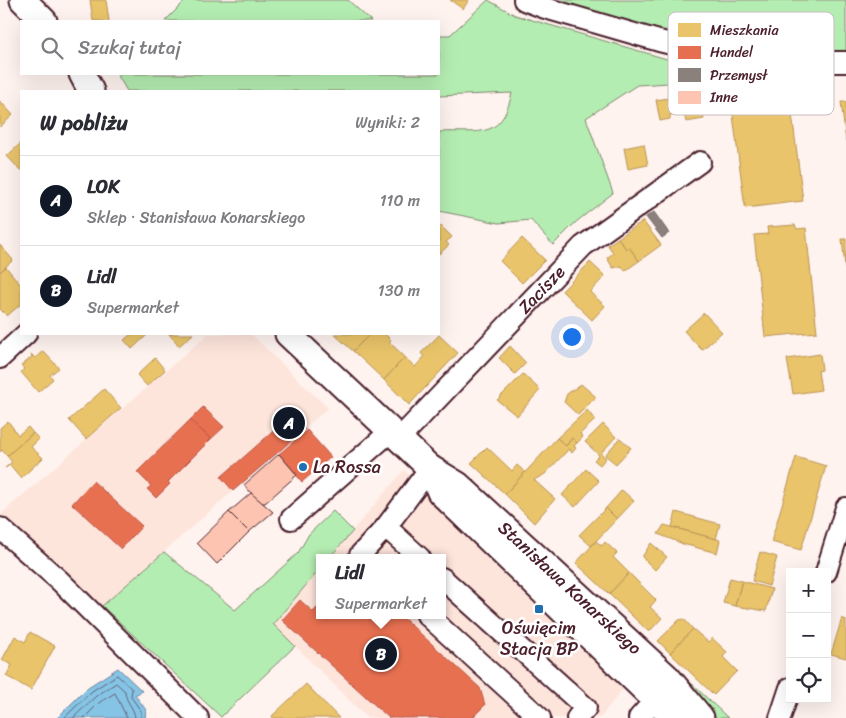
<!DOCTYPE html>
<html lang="pl">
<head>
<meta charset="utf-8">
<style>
	:root { --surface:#fff; --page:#f7f7f7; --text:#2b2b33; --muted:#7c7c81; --line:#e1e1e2; --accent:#111827 }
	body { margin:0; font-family:Sriracha,sans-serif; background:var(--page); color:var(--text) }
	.controls { position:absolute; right:15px; bottom:15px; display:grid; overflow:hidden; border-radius:0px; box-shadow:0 5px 20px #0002 }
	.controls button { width:45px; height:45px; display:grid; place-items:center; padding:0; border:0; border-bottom:1px solid var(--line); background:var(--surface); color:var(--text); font:25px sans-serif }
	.you { position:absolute; left:571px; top:336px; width:18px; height:18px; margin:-12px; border:4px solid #fff; border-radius:50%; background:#1a73e8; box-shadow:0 0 0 8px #1a73e833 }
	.badge { display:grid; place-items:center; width:32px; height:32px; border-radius:50%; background:var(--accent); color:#fff; font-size:16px; font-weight:700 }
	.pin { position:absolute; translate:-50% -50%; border:2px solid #fff; box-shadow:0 1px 5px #0006 }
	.popup { position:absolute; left:316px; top:554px; width:130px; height:65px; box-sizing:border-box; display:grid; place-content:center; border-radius:0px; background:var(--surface); filter:drop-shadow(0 1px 4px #0005); font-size:16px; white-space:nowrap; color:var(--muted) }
	.popup b { font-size:19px; color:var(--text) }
	.popup::after { content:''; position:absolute; left:50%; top:100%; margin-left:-10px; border:10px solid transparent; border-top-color:var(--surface) }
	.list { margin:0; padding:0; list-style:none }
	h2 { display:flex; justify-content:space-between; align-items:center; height:65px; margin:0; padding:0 20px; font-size:21px }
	h2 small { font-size:16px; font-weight:400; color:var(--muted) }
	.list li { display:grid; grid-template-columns:32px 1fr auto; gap:15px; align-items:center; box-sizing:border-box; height:90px; padding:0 20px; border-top:1px solid var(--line) }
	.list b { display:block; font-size:19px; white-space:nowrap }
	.list p { margin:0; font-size:16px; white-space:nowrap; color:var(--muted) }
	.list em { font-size:16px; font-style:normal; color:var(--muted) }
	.icon { flex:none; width:28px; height:28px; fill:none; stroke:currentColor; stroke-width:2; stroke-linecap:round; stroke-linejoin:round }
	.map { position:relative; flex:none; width:846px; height:718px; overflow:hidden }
	.search { position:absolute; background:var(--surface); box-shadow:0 5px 20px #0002; left:20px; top:20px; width:420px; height:55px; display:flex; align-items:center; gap:12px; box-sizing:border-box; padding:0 18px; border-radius:0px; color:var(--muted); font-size:19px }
	.panel { position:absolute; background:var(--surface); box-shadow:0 5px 20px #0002; left:20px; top:90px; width:420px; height:245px; border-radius:0px }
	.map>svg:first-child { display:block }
	.built { fill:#fee5dc }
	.green { fill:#b4edb1; stroke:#7f866e }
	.water { fill:#85c4e5; stroke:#6d829b }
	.homes { fill:#e9c46a; stroke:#b99257 }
	.shops { fill:#e76f51; stroke:#b85746 }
	.industry { fill:#8a817c; stroke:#776464 }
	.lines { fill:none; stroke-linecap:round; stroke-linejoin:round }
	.shore { stroke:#626175; stroke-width:1 }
	.building { fill:#fdc5b1; stroke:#4a1f2b }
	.minor-casing { stroke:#4a1f2b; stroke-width:24 }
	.major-casing { stroke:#4a1f2b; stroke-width:29 }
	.minor { stroke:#fff; stroke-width:20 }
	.major { stroke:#fff; stroke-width:25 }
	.poi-dot { fill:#1f6fb2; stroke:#fff; stroke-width:2 }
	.labels { text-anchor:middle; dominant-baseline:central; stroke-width:5; stroke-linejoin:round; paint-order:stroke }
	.street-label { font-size:18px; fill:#4a1f2b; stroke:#fff }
	.poi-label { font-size:18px; fill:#4a1f2b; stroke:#fff; text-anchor:start }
	.key { fill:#fff; stroke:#c9bcbf; stroke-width:1 }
	.key-label { font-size:14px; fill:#4a1f2b }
</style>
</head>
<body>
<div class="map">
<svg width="846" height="718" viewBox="0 0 846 718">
	<rect width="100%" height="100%" fill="#fff3ef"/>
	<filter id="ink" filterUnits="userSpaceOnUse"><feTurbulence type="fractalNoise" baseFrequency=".02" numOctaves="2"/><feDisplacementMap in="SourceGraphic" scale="10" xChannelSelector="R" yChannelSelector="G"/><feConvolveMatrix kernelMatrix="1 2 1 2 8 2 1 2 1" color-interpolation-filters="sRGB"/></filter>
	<g filter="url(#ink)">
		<g class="built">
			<polygon points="208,334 251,334 328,408 102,606 1,514"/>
			<polygon points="404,470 627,684 600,718 367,718 273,624 320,569 320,615 442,615 442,558 329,558"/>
		</g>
		<g class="green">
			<polygon points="186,0 348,0 371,21 165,21"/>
			<path d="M488,0L515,15L698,68L702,81L637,85L586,118L613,193L576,222L553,245L531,220L499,223L439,211V132C480,130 501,141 512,93L439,96V91H127L117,74H439V35H450Z"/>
			<polygon points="551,0 846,0 846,54 767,55 712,49"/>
			<polygon points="333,511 353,531 329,558 320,558 320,569 273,624 295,646 221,717 102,606 164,552 235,610 298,553 309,534"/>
			<polygon points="652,646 728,718 709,718 652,654"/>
		</g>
		<polygon class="water" points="118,668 142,691 135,695 146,710 145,718 57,718 88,687"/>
		<g class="homes">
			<polygon points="90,0 106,0 109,21 93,21"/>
			<polygon points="450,0 469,0 463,9"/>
			<polygon points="773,86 774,91 789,90 803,201 745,208 731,100 749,98 747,90"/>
			<polygon points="700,93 704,119 686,122 684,113 670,115 670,119 660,121 656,100"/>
			<polygon points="0,101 13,115 0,127"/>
			<polygon points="841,102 846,102 846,141"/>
			<polygon points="21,143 21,171 7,156"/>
			<polygon points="644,144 648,165 628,169 624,148"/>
			<polygon points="643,221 661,245 639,261 629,247 626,249 618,238"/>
			<polygon points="795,225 797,229 806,228 817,332 765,337 754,235 768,234 767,227"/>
			<polygon points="441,226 452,237 446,242 449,245 439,254 439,228"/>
			<polygon points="522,238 545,260 522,283 500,261"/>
			<polygon points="618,238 626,249 629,247 639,261 625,271 622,266 613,268 607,258 613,253 608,245"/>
			<polygon points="842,239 846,239 846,276"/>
			<polygon points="0,245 13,260 0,272"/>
			<polygon points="590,262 605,276 590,292 605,306 592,320 562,291"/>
			<polygon points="6,267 21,285 21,304 7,316 0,309 0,272"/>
			<polygon points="704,313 722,332 702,350 684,331"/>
			<polygon points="131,334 146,334 147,335 132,349 124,340"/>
			<polygon points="169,334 193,334 179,346"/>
			<polygon points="334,334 370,334 353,351"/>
			<polygon points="370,334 385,334 391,340 389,342 405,357 384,380 353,351"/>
			<polygon points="439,335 458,353 409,405 384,380 405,357 415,367 424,357 421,353"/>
			<polygon points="510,346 526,363 515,374 499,358"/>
			<polygon points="43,351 59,368 50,375 53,379 38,392 21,372 24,369 21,366 32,357 31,354 35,358"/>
			<polygon points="820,354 822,370 818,371 821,390 793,394 787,359"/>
			<polygon points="155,358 165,370 147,386 137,375"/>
			<polygon points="523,374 540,390 517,416 497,400"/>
			<polygon points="581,384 596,397 578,415 564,402 567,394"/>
			<polygon points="104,389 121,408 86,439 69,420"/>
			<polygon points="587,410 595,420 580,434 583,437 577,443 572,438 566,446 557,438"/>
			<polygon points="8,421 18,435 28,427 33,433 7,456 2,450 0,452 0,428"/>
			<polygon points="603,424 616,437 601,453 606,458 600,465 594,460 599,455 585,442"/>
			<polygon points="33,433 39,439 31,447 43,458 21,478 10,465 5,468 12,462 7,456"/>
			<polygon points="557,438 566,446 572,438 577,443 574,446 576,448 572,453 569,449 545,474 534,480 555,499 534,523 505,494"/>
			<polygon points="620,438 631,448 616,464 605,455"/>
			<polygon points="487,447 512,471 517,465 525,472 505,494 471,463"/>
			<polygon points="796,457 826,466 801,550 771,542"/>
			<polygon points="586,469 599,481 575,507 562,495"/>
			<polygon points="622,490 634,501 617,519 606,508"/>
			<polygon points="606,508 617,519 591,546 579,535"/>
			<polygon points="676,512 720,524 716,539 672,527"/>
			<polygon points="664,525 720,540 717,553 683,544 658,534"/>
			<polygon points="596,541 602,546 605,542 617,553 613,557 629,573 609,594 576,563"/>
			<polygon points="651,543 667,557 655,570 642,557"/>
			<polygon points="760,552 777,557 769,586 752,581"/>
			<polygon points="629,573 656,600 650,607 662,618 649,632 609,594"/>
			<polygon points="730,578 742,581 735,606 723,603"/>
			<polygon points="742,581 772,589 766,611 735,606"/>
			<polygon points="842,618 846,620 846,658 831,654"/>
			<polygon points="684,619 693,629 670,653 658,641 679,620"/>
			<polygon points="693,629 708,642 712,638 727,652 723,657 737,671 714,695 670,653"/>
			<polygon points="30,632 55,646 31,690 6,676 12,665 2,660 15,636 25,642"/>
			<polygon points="306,684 339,718 273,718 272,716"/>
		</g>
		<g class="shops">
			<polygon points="203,407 224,427 211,439 190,420"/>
			<polygon points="290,412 305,429 233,491 221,477 278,427 275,424"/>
			<polygon points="190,420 211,439 168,482 170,484 156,498 147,489 151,486 137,472"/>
			<polygon points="307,430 331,457 302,482 279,454"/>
			<polygon points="93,481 142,526 121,549 72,504"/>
			<polygon points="300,600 313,612 320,605 320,615 400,615 480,688 485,705 472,718 389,718 282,620"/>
		</g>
		<polygon class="industry" points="654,212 669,233 662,238 646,217"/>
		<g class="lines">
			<g class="shore">
				<polyline points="64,718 92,691 117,675 132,689 131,697 141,711 141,718"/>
				<path d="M73,718L96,696L116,683L125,691C125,702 135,708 135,718"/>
				<polyline points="84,718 100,702 115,693 127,718"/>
			</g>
		</g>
		<g class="building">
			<polygon points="724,78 724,85 712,86 711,79"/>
			<polygon points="279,454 297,475 265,503 260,503 244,485"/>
			<polygon points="251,493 273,512 249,532 229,512"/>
			<polygon points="229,512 249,532 217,564 197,543"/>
		</g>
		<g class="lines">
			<g class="minor-casing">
				<g id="minor">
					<polyline points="524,0 545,8 659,41 722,56 771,62 846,62"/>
					<polyline points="0,358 26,334"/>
					<path id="s1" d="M400,438L583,246L700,162"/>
					<polyline points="291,519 392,430"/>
					<polyline points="386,527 420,558"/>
					<polyline points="0,528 60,581 198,718"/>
					<polyline points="364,558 360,555 386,527 430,468"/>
					<polyline points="826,572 846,508"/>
					<polyline points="442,578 586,708 577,718"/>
					<polyline points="427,615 540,718"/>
					<polyline points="639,718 656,699"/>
					<polyline points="780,718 790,688"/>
				</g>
			</g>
			<g class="major-casing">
				<g id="major">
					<polyline points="23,0 44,21"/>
					<polyline points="82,74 91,91"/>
					<path id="s2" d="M288,334L430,468L458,485L668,678L701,718"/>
					<polyline points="430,468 440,492 674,718"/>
				</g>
			</g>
			<use href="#minor" class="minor"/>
			<use href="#major" class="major"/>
		</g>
	</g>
	<g class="poi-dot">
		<circle cx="303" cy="467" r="5"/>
		<rect x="534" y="604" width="10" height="10" rx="2.5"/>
	</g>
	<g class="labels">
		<g class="street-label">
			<text stroke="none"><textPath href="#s1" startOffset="205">Zacisze</textPath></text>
			<text stroke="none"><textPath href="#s2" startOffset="380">Stanisława Konarskiego</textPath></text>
		</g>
		<g class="poi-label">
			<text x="313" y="467">La Rossa</text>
			<text x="539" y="628" text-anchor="middle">Oświęcim<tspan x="539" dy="21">Stacja BP</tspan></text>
		</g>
	</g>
	<rect x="668" y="12" width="166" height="103" rx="8" class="key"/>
	<rect x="678" y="23" width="23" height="14" fill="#e9c46a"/>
	<rect x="678" y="46" width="23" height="13" fill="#e76f51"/>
	<rect x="678" y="68" width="23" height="14" fill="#8a817c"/>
	<rect x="678" y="91" width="23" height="13" fill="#fdc5b1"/>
	<g class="key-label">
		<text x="710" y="35">Mieszkania</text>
		<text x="710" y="57">Handel</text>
		<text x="710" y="80">Przemysł</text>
		<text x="710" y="102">Inne</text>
	</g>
</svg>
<div class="controls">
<button>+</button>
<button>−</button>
<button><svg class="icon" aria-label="locate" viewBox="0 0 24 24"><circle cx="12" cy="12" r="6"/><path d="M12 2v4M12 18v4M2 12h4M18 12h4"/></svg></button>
</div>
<div class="you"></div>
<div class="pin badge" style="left:289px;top:423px">A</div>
<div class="pin badge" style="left:381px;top:654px">B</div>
<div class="popup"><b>Lidl</b>Supermarket</div>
<div class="search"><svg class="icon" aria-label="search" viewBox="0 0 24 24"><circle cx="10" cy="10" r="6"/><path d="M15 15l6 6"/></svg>Szukaj tutaj</div>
<section class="panel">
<h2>W pobliżu<small>Wyniki: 2</small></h2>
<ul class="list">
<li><span class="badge">A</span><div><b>LOK</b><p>Sklep · Stanisława Konarskiego</p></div><em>110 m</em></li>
<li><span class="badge">B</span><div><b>Lidl</b><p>Supermarket</p></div><em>130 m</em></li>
</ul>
</section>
</div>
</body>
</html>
